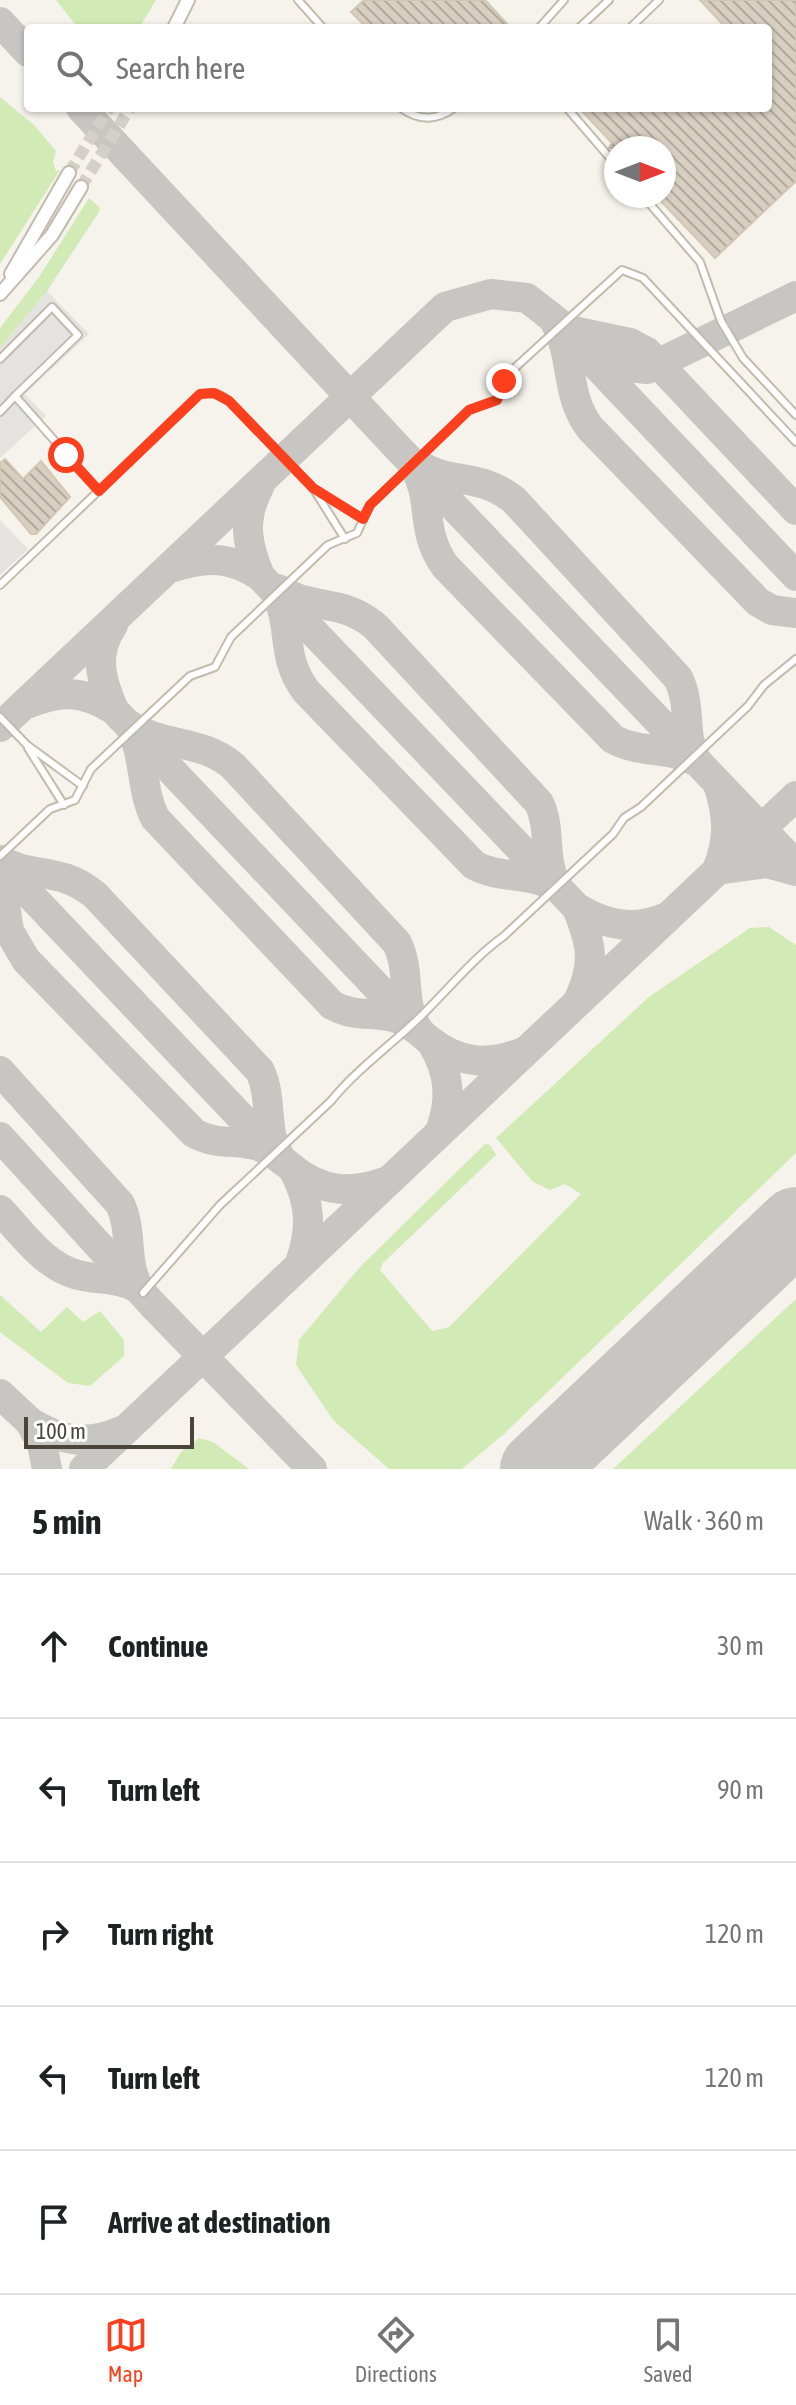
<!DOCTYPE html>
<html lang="en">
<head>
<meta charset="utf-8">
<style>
	:root { --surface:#fff; --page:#f2f2f2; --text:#202124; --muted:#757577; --line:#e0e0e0; --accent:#fc3f1d }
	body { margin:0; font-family:"Asap Condensed",sans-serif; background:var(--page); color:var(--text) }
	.compass { position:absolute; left:604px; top:136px; width:72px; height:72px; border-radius:50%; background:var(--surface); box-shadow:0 2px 6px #0004; rotate:90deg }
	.scale { position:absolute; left:24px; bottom:20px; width:170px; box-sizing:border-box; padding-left:8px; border:4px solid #4b4439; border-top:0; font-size:22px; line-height:28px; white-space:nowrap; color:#4b4439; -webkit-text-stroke:6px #fff; paint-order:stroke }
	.stop { position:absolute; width:24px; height:24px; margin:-18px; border:6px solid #fc3f1d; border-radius:50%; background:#fff }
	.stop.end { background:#fc3f1d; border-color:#fff; box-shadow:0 2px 8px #0008 }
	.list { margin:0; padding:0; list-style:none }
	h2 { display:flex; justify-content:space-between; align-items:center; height:104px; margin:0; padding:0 32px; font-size:34px }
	h2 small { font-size:26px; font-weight:400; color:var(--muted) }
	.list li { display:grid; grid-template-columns:52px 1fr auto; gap:24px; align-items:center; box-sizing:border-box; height:144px; padding:0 32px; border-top:2px solid var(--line) }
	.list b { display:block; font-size:30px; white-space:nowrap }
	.list em { font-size:26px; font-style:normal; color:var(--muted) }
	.icon { flex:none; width:44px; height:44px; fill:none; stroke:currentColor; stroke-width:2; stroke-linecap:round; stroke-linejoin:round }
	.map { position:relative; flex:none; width:796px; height:1469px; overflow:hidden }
	.search { position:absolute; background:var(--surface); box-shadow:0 2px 6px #0004; left:24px; right:24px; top:24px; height:88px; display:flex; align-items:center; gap:20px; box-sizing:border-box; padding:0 28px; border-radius:8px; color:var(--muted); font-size:30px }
	.sheet { height:824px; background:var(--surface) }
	nav { display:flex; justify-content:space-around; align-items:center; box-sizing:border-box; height:112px; border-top:2px solid var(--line); background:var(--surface); font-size:22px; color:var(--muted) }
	nav a { display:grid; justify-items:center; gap:4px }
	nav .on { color:var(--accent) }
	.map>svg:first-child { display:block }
	.green { fill:#d2eab5 }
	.parking { fill:#e5e3e0 }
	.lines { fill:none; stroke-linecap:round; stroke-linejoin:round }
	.taxiway { stroke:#c8c6c3; stroke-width:30 }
	.runway { stroke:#c8c6c3; stroke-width:76 }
	.building { fill:url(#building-back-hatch); stroke:#d3c7b4; stroke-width:2 }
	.street-tunnel { stroke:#d4d0c8; stroke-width:12; stroke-dasharray:12 6; stroke-linecap:butt }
	.lane-casing { stroke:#c2bbae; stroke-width:10 }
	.street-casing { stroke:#c2bbae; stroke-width:16 }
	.lane { stroke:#fff; stroke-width:6 }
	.street { stroke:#fff; stroke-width:12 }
	.route { stroke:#fc3f1d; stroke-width:10 }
</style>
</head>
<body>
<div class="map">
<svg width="796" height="1469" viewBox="0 0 796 1469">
	<defs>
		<pattern id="building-back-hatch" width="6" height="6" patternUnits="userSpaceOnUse" patternTransform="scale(2)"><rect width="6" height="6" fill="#d8cfc1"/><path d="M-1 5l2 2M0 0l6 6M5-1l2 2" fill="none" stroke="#b1aa9e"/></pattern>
	</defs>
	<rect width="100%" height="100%" fill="#f6f3ec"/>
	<g class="green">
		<polygon points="56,0 156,0 139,28 78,28"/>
		<polygon points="0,97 34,125 56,151 53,161 56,171 60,170 0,264"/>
		<polygon points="89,198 100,208 99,212 47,291 0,348 0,328 39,277"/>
		<polygon points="769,927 796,945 796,1153 505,1433 462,1469 389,1469 333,1420 296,1365 299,1340 360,1267 485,1144 490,1145 496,1155 383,1263 380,1270 432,1331 449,1327 581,1194 565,1184 550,1190 533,1182 496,1138 650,996 750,928"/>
		<polygon points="0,1295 41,1332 67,1307 83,1322 100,1311 124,1340 124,1356 90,1386 68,1383 0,1332"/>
		<polygon points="796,1299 796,1469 613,1469"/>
		<polygon points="199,1438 213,1442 249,1469 171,1469 181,1452"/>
	</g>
	<g class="parking">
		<polygon points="47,291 89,334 25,394 46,416 0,458 0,348"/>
		<polygon points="0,520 28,549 0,575"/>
	</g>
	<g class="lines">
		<g class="taxiway">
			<polyline points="0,22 28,52"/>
			<polyline points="81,108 396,446 796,865"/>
			<path d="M555,322C575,358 564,393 590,428L758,602L772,610L796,613"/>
			<polyline points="562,329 796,576"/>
			<polyline points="590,355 603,364 647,369 796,296"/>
			<path d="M419,465C451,485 479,472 514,500L678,678C692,705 682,733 696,760"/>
			<path d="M415,468C434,502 419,529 445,566L613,739C640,754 668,746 695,761"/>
			<path d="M170,568C205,557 228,555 260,576C246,542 242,519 260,485"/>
			<path d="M260,576L577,908C608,926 634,931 667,917"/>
			<path d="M278,589C311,611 340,597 375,626L539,803C552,830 542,858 556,884"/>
			<path d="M275,592C294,626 279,655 306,691L474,865C501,880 531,871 557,888"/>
			<path d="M27,704C60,690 83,690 114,710C101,680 93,654 113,625"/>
			<polyline points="114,710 413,1025"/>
			<path d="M129,725C146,755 140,788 155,818L332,1005C357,1019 375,1010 399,1019C411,1024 419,1032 429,1040C459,1064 489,1066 523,1052"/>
			<path d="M129,725C164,748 199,738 233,766L397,943C412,973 399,1005 420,1032"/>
			<polyline points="0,727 445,307 491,294 527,298 568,330 630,343 647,352 796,510"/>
			<path d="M718,784C728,816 730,838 717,870L767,863L796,871"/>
			<path d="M0,860C33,879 60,866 95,895L260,1071C274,1101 262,1132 282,1160"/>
			<polyline points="0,863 275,1153"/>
			<path d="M0,871L9,931L26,960L194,1133C219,1147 238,1138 261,1147C273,1152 282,1160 292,1168C321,1192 351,1194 385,1182"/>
			<path d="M577,908C591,943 596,961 580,997"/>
			<path d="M432,1043C450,1074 452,1098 440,1132"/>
			<path d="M0,1071L120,1204C133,1231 124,1263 139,1288"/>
			<polyline points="0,1137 153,1305 312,1469"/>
			<path d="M294,1171C311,1203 312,1229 300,1263"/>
			<path d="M0,1210C23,1234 44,1266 78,1275C98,1280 116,1277 135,1287"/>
			<polyline points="0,1394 44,1435"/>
			<path d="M47,1469L42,1444L30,1422C61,1441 87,1446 121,1431"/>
			<polyline points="84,1469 796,796"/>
		</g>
		<polyline class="runway" points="538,1469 796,1225"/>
	</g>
	<g class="building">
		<polygon points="364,0 485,0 511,28 367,28 351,12"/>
		<polygon points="700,0 796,0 796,181 715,258 656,196 664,196 664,148 609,148 612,143 579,108 768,108 768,28 726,28"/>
		<polygon points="5,459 23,479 41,461 70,497 36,534 31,534 0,497 0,463"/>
	</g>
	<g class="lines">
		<g class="street-tunnel">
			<polyline points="69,173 109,108"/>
			<polyline points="81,187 130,108"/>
		</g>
		<g class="lane-casing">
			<g id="lane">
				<polyline points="298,0 323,28"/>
				<polyline points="539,28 564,0"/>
				<polyline points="579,28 609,0"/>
				<polyline points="630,28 659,0"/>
				<path d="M401,108C419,121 436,121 454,108"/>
				<polyline points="567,108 616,165"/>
				<polyline points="643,196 700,262 721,321 743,358 796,415"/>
				<polyline points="0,359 52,307 78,335 15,396 99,491"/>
				<polyline points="0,412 15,396"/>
				<polyline points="316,490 363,519"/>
				<path d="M0,585L200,394C212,392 220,393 229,401L313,488L345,539"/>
				<polyline points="0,717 27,745 83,786"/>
				<polyline points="28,748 64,805"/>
				<polyline points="0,856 50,809 75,800 91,769 190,676 215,667 231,637 328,545 357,533 370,505 469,410 497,400 507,375 622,270 643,278 796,442"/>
				<path d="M143,1293L220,1205L331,1101C356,1070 391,1045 420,1017C448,990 473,958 504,936L613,834L624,818L641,807L748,706L764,685L796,659"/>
			</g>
		</g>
		<g class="street-casing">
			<g id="street">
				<polyline points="174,28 188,0"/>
				<polyline points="11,274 69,173"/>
				<polyline points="0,294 52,235 81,187"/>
			</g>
		</g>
		<use href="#lane" class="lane"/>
		<use href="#street" class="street"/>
	</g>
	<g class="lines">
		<polyline class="route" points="66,455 99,491 200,394 214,393 229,401 313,488 363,519 370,505 469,410 497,400 504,381"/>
	</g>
</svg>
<svg class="compass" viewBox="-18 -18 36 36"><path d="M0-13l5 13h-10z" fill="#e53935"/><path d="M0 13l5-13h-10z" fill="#757577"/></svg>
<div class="scale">100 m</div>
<div class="stop" style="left:66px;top:455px"></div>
<div class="stop end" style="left:504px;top:381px"></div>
<div class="search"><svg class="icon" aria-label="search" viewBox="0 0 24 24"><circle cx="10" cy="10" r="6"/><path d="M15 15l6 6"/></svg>Search here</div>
</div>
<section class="sheet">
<h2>5 min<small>Walk · 360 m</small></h2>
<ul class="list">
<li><svg class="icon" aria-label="ahead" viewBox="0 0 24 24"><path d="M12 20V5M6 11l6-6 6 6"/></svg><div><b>Continue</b></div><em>30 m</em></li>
<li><svg class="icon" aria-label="left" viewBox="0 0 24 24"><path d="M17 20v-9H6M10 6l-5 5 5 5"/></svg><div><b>Turn left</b></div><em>90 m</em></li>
<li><svg class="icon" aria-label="right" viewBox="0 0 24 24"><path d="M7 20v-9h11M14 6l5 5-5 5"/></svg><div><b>Turn right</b></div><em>120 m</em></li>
<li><svg class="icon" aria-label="left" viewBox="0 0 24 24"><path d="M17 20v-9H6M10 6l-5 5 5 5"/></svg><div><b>Turn left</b></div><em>120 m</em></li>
<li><svg class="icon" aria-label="arrive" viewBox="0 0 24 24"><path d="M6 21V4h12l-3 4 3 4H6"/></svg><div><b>Arrive at destination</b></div></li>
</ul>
</section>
<nav>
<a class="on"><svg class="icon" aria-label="map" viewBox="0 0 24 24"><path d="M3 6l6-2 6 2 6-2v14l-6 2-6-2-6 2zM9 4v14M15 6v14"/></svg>Map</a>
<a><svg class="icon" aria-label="directions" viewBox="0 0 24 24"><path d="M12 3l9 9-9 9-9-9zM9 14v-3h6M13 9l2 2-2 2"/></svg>Directions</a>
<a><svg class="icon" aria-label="saved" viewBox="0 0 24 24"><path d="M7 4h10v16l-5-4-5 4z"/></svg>Saved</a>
</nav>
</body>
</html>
